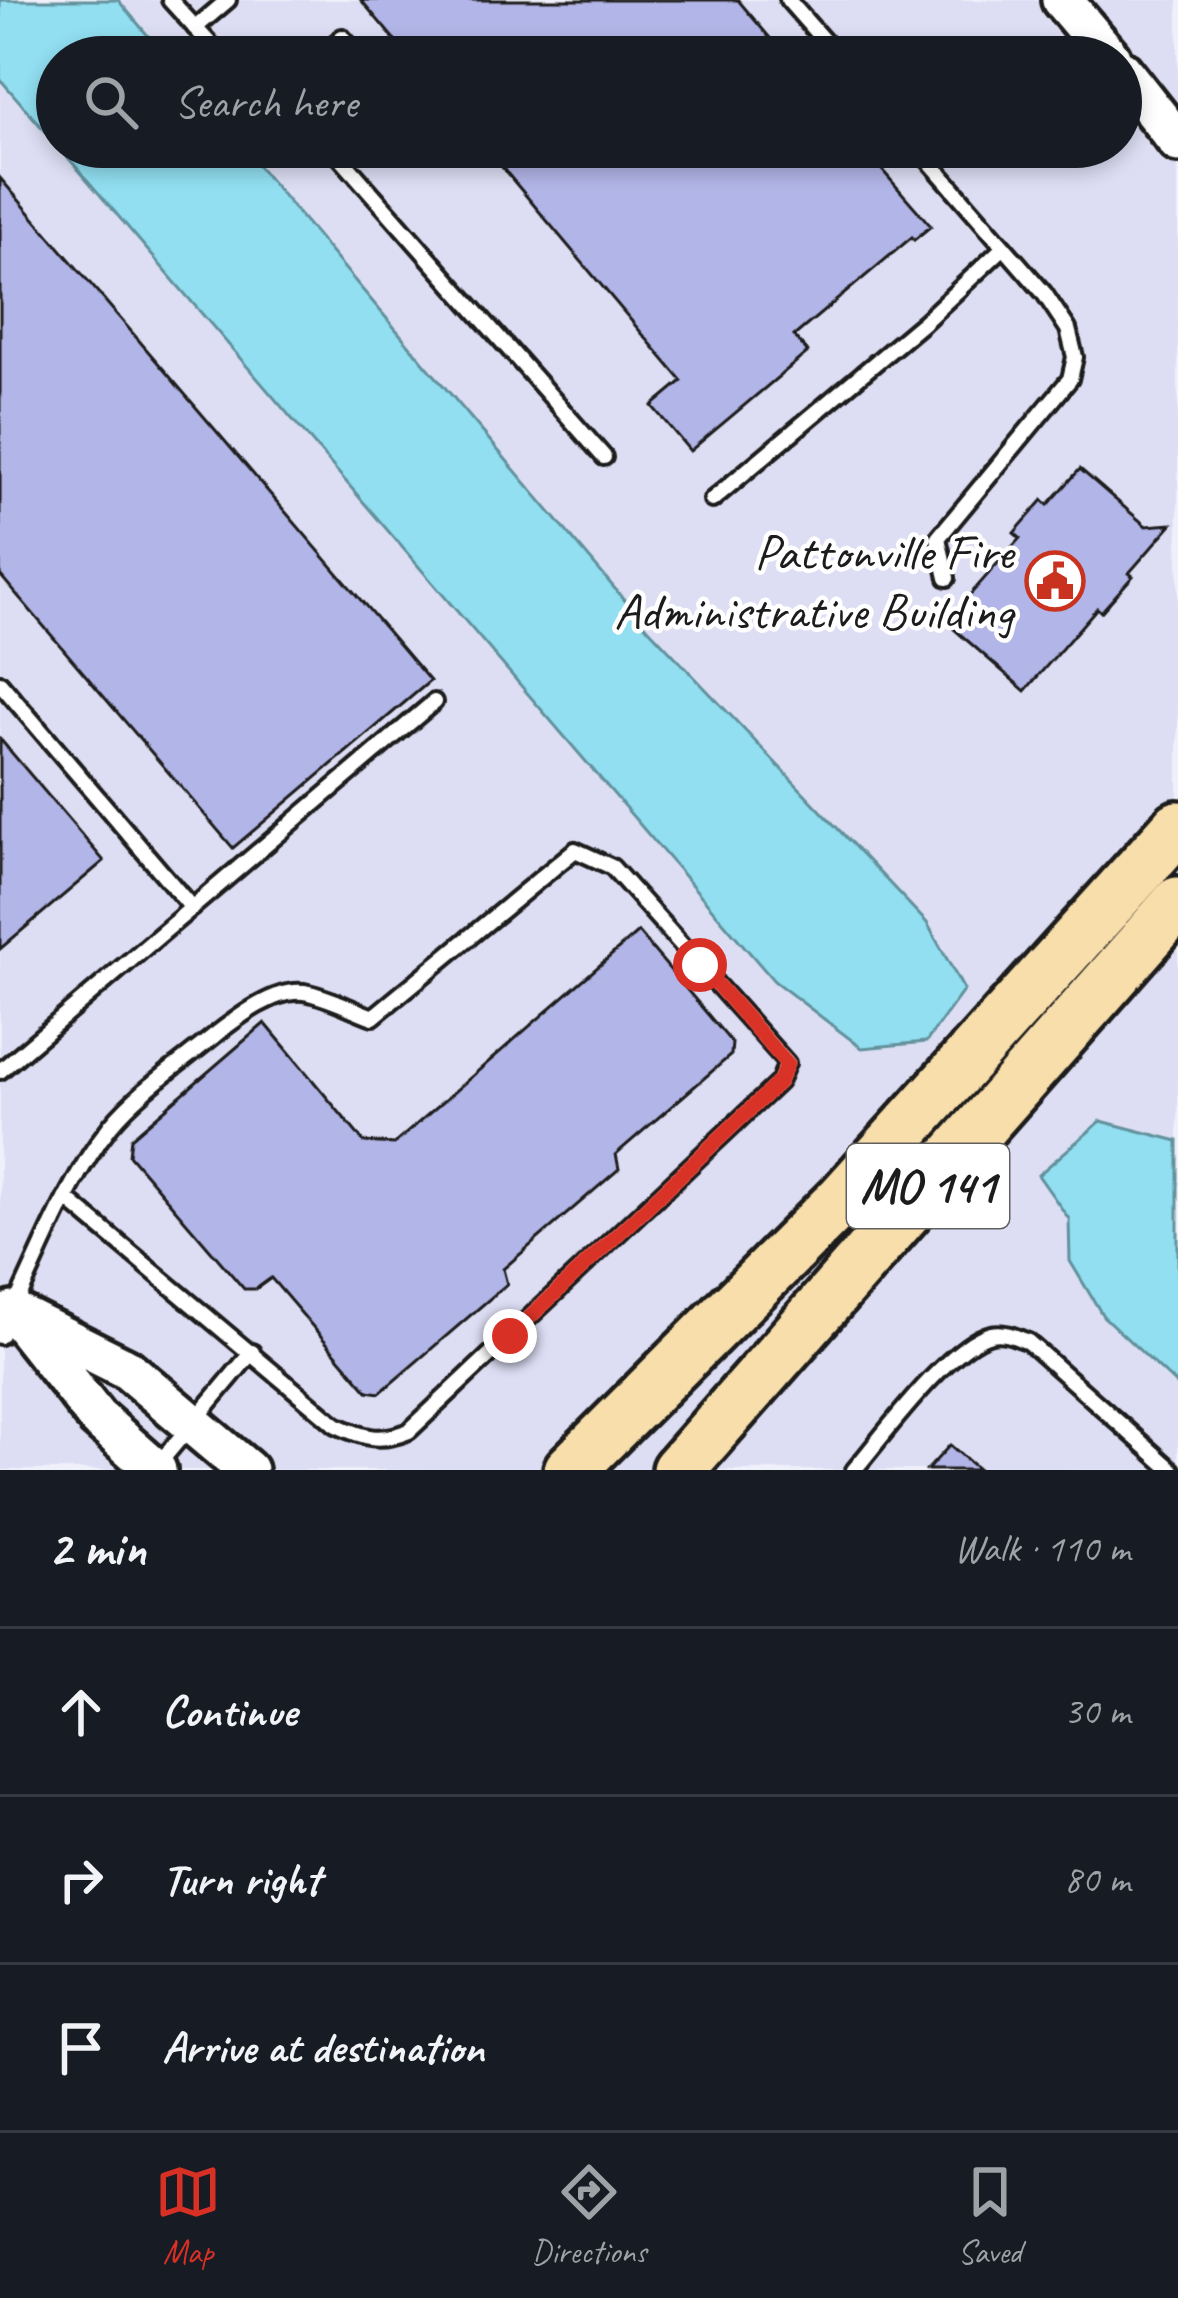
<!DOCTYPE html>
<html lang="en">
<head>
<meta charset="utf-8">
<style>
	:root { --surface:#171b24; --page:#20242c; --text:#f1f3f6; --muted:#9ea1a6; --line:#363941; --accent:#d93025 }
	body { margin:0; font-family:Caveat,sans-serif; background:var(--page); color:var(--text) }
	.stop { position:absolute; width:36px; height:36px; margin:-27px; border:9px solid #d93025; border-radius:50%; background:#fff }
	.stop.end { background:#d93025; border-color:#fff; box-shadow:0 3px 12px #0008 }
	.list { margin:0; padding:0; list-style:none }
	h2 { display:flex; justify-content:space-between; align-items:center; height:156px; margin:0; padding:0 48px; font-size:51px }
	h2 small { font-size:39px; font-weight:400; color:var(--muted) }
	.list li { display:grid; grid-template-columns:78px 1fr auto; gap:36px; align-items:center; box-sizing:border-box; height:168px; padding:0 48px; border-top:3px solid var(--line) }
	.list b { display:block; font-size:45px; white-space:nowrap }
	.list em { font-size:39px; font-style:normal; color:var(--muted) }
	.icon { flex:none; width:66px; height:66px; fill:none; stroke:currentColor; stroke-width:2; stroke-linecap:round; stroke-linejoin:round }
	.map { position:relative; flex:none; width:1178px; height:1470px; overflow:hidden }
	.search { position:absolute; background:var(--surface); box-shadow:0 6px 18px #0003; left:36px; right:36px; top:36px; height:132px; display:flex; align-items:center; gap:30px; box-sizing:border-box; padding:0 42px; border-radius:66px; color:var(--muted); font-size:45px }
	.sheet { height:660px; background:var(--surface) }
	nav { display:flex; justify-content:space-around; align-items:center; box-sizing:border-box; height:168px; border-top:3px solid var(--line); background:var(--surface); font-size:33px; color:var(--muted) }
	nav a { display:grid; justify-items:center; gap:6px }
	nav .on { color:var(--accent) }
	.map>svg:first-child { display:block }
	.built { fill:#dddef4; fill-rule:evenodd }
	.water { fill:#91dff1; stroke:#62919c; stroke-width:3 }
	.building { fill:#b2b5e7; stroke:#1c1c1c; stroke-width:3 }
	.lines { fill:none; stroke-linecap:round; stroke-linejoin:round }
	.lane-casing { stroke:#1c1c1c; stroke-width:22 }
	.secondary-casing { stroke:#1c1c1c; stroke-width:48 }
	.highway-casing { stroke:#1c1c1c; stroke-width:60 }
	.lane { stroke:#fff; stroke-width:14 }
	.secondary { stroke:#fff; stroke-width:39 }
	.highway { stroke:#f8deab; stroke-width:51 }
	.route { stroke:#d93025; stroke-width:15 }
	.labels { text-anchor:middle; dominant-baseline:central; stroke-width:9; stroke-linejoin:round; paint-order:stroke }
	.shield { fill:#fff; stroke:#606060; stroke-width:3 }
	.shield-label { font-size:48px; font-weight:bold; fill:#1c1c1c }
	.poi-label { font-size:51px; fill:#1c1c1c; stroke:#fff; text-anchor:end }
</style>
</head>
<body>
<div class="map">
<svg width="1178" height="1470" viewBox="0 0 1178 1470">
	<rect width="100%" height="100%" fill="#f0f0fa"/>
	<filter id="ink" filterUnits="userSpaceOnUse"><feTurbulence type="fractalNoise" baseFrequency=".00833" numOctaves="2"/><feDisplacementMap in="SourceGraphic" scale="24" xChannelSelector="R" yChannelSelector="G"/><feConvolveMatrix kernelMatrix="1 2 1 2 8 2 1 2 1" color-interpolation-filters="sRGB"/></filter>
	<g filter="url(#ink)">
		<path class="built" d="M0,0H1178V1470H0ZM57,57H1121V147H57Z"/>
		<g class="water">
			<polygon points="0,0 118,0 166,57 57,57 57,145 0,79"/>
			<polygon points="59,147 242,147 648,628 927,923 964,990 926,1042 862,1048 774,981"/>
			<polygon points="1101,1121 1178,1141 1178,1386 1103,1316 1070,1261 1069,1219 1038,1175"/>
		</g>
		<g class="building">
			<polygon points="361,0 738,0 786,57 409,57"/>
			<polygon points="485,147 862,147 931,226 914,240 912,237 794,336 808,352 690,451 652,406 682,381"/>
			<polygon points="0,178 430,681 233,848 0,575"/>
			<polygon points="1080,469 1146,526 1172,524 1129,573 1133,576 1101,612 1097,608 1025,691 946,622 1020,538 1014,533 1043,500 1048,505"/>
			<polygon points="0,739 104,861 0,949"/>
			<polygon points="638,932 732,1043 731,1055 616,1154 619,1169 503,1269 507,1284 380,1393 368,1391 271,1278 256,1289 244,1289 129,1155 131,1138 265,1023 364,1142 394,1144"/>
			<polygon points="950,1445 979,1470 927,1470"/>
		</g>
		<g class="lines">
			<g class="lane-casing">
				<g id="lane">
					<polyline points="170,0 222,57"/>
					<polyline points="788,0 838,57"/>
					<polyline points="195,28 228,0"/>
					<polyline points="319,57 342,37 360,57"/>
					<polyline points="331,147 604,457"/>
					<polyline points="917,147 1044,293 1068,329 1075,357 1070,379 938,538 947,578"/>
					<polyline points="712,500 924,322 1004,247"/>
					<polyline points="0,683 192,908"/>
					<polyline points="0,1071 434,702"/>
					<path d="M0,1336C36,1267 63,1186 111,1125C139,1091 181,1063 215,1035C237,1018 275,988 304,992C327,996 351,1009 373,1017L575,850L612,867L787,1063L779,1082L409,1431C380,1443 364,1438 336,1425L68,1200"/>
					<polyline points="155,1468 252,1352"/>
					<path d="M854,1470C882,1437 950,1344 991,1334C1004,1331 1016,1337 1028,1342L1172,1470"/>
				</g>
			</g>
			<g class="secondary-casing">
				<g id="secondary">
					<polyline points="1062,0 1110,57"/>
					<polyline points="1121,70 1178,142"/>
					<polyline points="13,1312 127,1369 247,1470"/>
					<polyline points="19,1319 97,1418 156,1470"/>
				</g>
			</g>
			<g class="highway-casing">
				<g id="highway">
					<polyline points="570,1470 842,1199 1178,827"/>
					<polyline points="678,1470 1178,903"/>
				</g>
			</g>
			<use href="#lane" class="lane"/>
			<use href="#secondary" class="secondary"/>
			<use href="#highway" class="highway"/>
		</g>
	</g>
	<g class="lines" filter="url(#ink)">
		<polyline class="route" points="510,1336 779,1082 787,1064 700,965"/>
	</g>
	<defs>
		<g id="civic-ring" transform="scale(3)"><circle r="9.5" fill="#fff" stroke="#c8321e" stroke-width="1.5"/><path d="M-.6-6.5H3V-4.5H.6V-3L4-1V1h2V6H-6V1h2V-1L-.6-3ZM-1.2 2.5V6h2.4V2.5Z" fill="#c8321e"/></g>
	</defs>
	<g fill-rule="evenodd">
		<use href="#civic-ring" x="1055" y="581"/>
	</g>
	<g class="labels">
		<rect class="shield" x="847" y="1144" width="162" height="84" rx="9"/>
		<g class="shield-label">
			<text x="928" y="1186">MO 141</text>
		</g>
		<g class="poi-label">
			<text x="1013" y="552">Pattonville Fire<tspan x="1013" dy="59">Administrative Building</tspan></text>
		</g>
	</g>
</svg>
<div class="stop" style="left:700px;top:965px"></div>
<div class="stop end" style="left:510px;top:1336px"></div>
<div class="search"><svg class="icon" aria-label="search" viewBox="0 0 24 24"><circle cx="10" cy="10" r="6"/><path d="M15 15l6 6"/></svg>Search here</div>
</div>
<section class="sheet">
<h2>2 min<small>Walk · 110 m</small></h2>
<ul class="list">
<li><svg class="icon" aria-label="ahead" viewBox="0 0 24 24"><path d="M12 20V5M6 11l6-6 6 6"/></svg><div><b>Continue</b></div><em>30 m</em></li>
<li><svg class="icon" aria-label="right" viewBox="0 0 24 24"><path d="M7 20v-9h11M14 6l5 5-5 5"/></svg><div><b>Turn right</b></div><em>80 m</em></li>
<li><svg class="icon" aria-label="arrive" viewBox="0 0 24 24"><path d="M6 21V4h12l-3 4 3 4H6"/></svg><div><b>Arrive at destination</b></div></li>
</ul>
</section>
<nav>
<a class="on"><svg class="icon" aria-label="map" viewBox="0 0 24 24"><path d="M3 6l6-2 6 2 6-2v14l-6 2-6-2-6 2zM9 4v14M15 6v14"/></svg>Map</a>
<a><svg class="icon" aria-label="directions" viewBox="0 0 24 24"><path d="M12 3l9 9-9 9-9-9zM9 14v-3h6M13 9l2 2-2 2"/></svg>Directions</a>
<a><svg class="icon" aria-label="saved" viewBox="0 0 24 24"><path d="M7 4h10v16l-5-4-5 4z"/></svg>Saved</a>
</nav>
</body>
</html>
